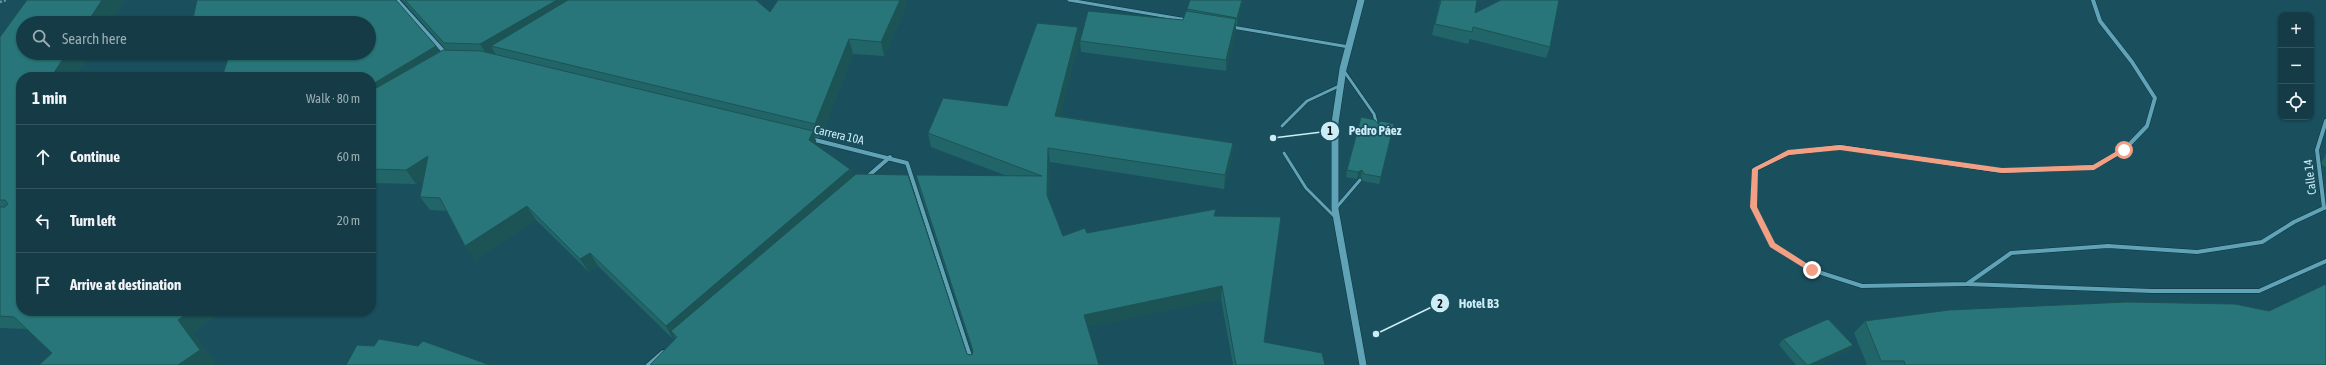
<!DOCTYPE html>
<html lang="en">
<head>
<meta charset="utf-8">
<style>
	:root { --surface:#143b46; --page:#1d424d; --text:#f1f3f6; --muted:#9dadb3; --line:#33555f }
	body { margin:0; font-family:"Asap Condensed",sans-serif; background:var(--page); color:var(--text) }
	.controls { position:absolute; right:12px; top:12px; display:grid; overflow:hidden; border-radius:8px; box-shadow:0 1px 3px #0004 }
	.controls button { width:36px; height:36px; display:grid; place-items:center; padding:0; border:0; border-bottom:1px solid var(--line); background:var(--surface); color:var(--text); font:20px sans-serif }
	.stop { position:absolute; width:12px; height:12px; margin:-9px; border:3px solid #f39f84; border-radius:50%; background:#fff }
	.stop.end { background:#f39f84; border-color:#fff; box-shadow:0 1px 4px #0008 }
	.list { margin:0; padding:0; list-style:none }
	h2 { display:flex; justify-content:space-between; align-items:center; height:52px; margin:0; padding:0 16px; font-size:17px }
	h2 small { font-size:13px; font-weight:400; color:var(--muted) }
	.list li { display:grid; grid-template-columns:26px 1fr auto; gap:12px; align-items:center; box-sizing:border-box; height:64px; padding:0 16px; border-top:1px solid var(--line) }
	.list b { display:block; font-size:15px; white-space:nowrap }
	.list em { font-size:13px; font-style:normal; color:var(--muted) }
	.icon { flex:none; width:22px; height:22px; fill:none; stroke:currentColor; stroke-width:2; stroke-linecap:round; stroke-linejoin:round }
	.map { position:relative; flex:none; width:2326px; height:365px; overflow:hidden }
	.search { position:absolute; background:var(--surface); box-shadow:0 1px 3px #0004; left:16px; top:16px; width:360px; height:44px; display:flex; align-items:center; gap:10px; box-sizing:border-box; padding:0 14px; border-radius:22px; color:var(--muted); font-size:15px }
	.panel { position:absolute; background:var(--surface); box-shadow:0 1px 3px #0004; left:16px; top:72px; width:360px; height:244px; border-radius:16px }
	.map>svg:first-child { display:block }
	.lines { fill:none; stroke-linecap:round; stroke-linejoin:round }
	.service-casing { stroke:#0e333d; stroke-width:4 }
	.minor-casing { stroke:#0e333d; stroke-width:5 }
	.tertiary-casing { stroke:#0e333d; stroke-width:8 }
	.path { stroke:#6a96a2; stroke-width:2.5; stroke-dasharray:2 2; stroke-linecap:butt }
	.service { stroke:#60a3b7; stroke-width:3 }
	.minor { stroke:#60a3b7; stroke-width:4 }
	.tertiary { stroke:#60a3b7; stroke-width:7 }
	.wall { fill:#226568 }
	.shaded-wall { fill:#1c5355 }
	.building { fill:#287679; stroke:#1c5355 }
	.route { fill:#f39f84 }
	.labels { text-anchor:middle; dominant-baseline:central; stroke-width:3.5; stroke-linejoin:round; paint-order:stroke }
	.street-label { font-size:12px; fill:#ccedf7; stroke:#1a4f5d }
	.leader { fill:none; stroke:#ccedf7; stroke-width:1.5 }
	.callout-dot { fill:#ccedf7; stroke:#1a4f5d; stroke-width:1.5 }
	.mark-label { font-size:12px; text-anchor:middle; font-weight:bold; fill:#111 }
	.callout-label { font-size:13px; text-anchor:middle; font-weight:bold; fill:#ccedf7; stroke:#1a4f5d; stroke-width:3.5; stroke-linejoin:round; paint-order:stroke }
</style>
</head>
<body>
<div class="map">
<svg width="2326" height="365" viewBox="0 0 2326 365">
	<rect width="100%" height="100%" fill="#1a4f5d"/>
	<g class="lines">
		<g class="service-casing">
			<g id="service">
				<polyline points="1069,0 1187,20"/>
				<polyline points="1232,27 1349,47"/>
				<polyline points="1344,71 1374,114 1376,122"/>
				<polyline points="1282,126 1307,101 1339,86"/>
				<polyline points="1284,153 1306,188 1335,217"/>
				<polyline points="1336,208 1360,180"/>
			</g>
		</g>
		<g class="minor-casing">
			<g id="minor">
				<polyline points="397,0 446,54"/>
				<polyline points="2093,0 2100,21 2132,62 2155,98 2147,126 2124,150 2094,167 2002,171 1840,147 1788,153 1755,169 1754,207 1773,245 1812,270 1862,286 1967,284 2011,253 2108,246 2197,252 2262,242 2294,222 2324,208"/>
				<polyline points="811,139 907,163 973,365"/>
				<polyline points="867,177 890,157"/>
				<polyline points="2324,208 2317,150 2326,121"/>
				<polyline points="1967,284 2152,291 2259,291 2326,261"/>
				<polyline points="648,365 663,352"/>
			</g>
		</g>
		<g class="tertiary-casing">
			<polyline id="tertiary" points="1361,0 1343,69 1335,123 1335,209 1363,365"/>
		</g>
		<polyline class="path" points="0,2 7,0"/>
		<use href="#service" class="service"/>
		<use href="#minor" class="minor"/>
		<use href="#tertiary" class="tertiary"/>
	</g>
	<g class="wall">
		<polygon points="27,0 124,0 110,23 23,23 23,53 90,53 75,77 21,77 21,311 222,311 193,333 215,363 212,365 39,365 52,353 27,329 0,328 0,37"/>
		<polygon points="402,0 756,0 770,12 778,0 905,0 906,7 884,56 853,54 820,138 815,137 817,145 817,146 850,169 852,177 967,354 972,355 973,353 919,188 916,175 1007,176 931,147 928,133 1007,106 1078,27 1079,42 1060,116 1233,143 1232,157 1224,189 1050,162 1049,200 1063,236 1087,233 1216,216 1265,342 1325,365 1233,365 1221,299 1088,327 1099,365 675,338 675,337 673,339 598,266 589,272 536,220 475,260 447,211 430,210 420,197 423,180 416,184 371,183 371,77 436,46 440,52 446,50"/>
		<polygon points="1243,0 1237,25 1236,25 1236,31 1226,71 1081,52 1080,41 1183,20 1187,11 1187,9"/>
		<polygon points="1440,0 1475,13 1550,47 1546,58 1470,39 1468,44 1432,35"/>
		<polygon points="1378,124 1394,124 1379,184 1363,181 1361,177 1357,179 1346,177 1347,170"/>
		<polygon points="2326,153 2326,167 2322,165 2322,162"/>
		<polygon points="2269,311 2326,365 1867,365 1854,333 1865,321"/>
		<polygon points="1783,339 1853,345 1847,351 1818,365 1796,365 1779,345"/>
	</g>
	<g class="shaded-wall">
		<polygon points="102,0 124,0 110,23 87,23"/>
		<polygon points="557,0 589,0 491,46 496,55 489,58 480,44"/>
		<polygon points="900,0 905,0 906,7 884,56 881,42"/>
		<polygon points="1242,0 1243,0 1237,25 1237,18"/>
		<polygon points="1236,19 1236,31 1226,71 1226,60"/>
		<polygon points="1078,27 1079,42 1057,130 1055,116"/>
		<polygon points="849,39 853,54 820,138 815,124"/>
		<polygon points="436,46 446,60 371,105 371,85"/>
		<polygon points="67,53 90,53 75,77 51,77"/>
		<polygon points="813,131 817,145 814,154 809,140"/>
		<polygon points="1233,143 1232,157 1224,189 1225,175"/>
		<polygon points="1048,148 1050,162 1049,209 1047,195"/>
		<polygon points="428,156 438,170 416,184 406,170"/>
		<polygon points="850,169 854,183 671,331 675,337 673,339 666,326"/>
		<polygon points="1362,170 1361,177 1357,179 1358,172"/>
		<polygon points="527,206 536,220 475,260 465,246"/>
		<polygon points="590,253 598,266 589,272 580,259"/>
		<polygon points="1222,286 1221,299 1085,328 1084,315"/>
		<polygon points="190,311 222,311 193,333 215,363 212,365 178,365 178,320"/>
		<polygon points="1853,345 1847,351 1818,365 1809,365"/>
	</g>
	<g class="building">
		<polygon points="27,0 102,0 87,23 23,23 23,53 67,53 51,77 21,77 21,311 190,311 178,320 200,350 178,365 39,365 52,353 14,317 0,316 0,207 5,207 8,204 5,200 0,200 0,37"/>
		<polygon points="197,0 396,0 436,46 371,85 371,77 222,77 230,53 369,53 369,23 192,23"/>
		<polygon points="405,0 557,0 480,44 444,43"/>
		<polygon points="568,0 756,0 770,12 778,0 900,0 881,42 849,39 815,124 491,46"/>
		<polygon points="1190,0 1242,0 1237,18 1187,9"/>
		<polygon points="1441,0 1477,0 1475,13 1501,0 1559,0 1550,47 1473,27 1472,32 1435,24"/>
		<polygon points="1088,11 1183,20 1186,11 1236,19 1226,60 1080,41"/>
		<polygon points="1037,23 1078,27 1055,116 1233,143 1225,175 1048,148 1047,195 1063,236 1085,228 1087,233 1216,209 1214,216 1281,217 1264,342 1322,353 1325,365 1236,365 1222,286 1084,315 1099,365 650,365 677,337 671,331 856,174 908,175 967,354 972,355 973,351 916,175 1042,176 928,133 943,98 1007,106"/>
		<polygon points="443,50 481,51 813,131 809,140 850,169 666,326 590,253 580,259 527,206 465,246 440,198 420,197 428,156 406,170 371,169 371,91"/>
		<polygon points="1361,117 1375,120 1378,124 1381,121 1394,124 1381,177 1364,174 1362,170 1358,172 1347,170"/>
		<polygon points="2326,284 2326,365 1905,365 1904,361 1881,361 1865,321 1949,310 2127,302 2235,304 2269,311"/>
		<polygon points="1828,319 1853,345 1809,365 1807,365 1783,339"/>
		<polygon points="379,339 418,346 423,341 490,365 346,365 357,345 374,346"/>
	</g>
	<polygon class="route" points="1840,145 2002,168 2093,165 2122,148 2127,150 2094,170 2002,173 1840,150 1789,155 1758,170 1757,207 1775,243 1814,268 1815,270 1812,273 1770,247 1750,207 1752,169 1788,150"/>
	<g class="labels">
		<g class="street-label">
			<text transform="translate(839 135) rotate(13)">Carrera 10A</text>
			<text transform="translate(2310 177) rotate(-97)">Calle 14</text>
		</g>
	</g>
	<path class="leader" d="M1273 138L1330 131M1376 334L1440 303"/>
	<g class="callout-dot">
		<circle cx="1273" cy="138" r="4"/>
		<circle cx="1376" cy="334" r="4"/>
		<circle cx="1330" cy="131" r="10"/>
		<circle cx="1440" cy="303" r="10"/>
	</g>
	<g class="mark-label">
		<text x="1330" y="135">1</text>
		<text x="1440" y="308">2</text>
	</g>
	<g class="callout-label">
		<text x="1375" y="135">Pedro Páez</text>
		<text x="1479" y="308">Hotel B3</text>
	</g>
</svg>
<div class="controls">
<button>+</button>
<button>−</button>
<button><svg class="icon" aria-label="locate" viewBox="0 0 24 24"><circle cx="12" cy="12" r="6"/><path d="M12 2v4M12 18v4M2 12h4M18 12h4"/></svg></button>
</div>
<div class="stop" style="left:2124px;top:150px"></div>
<div class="stop end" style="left:1812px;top:270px"></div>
<div class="search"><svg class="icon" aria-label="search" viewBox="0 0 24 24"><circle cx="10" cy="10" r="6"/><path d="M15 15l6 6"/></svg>Search here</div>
<section class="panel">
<h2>1 min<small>Walk · 80 m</small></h2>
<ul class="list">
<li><svg class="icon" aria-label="ahead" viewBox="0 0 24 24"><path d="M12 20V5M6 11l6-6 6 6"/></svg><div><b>Continue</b></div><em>60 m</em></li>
<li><svg class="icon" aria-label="left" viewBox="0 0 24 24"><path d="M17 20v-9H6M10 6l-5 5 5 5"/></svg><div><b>Turn left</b></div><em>20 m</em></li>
<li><svg class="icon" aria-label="arrive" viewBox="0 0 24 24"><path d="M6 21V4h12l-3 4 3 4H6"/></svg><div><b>Arrive at destination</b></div></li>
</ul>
</section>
</div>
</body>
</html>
